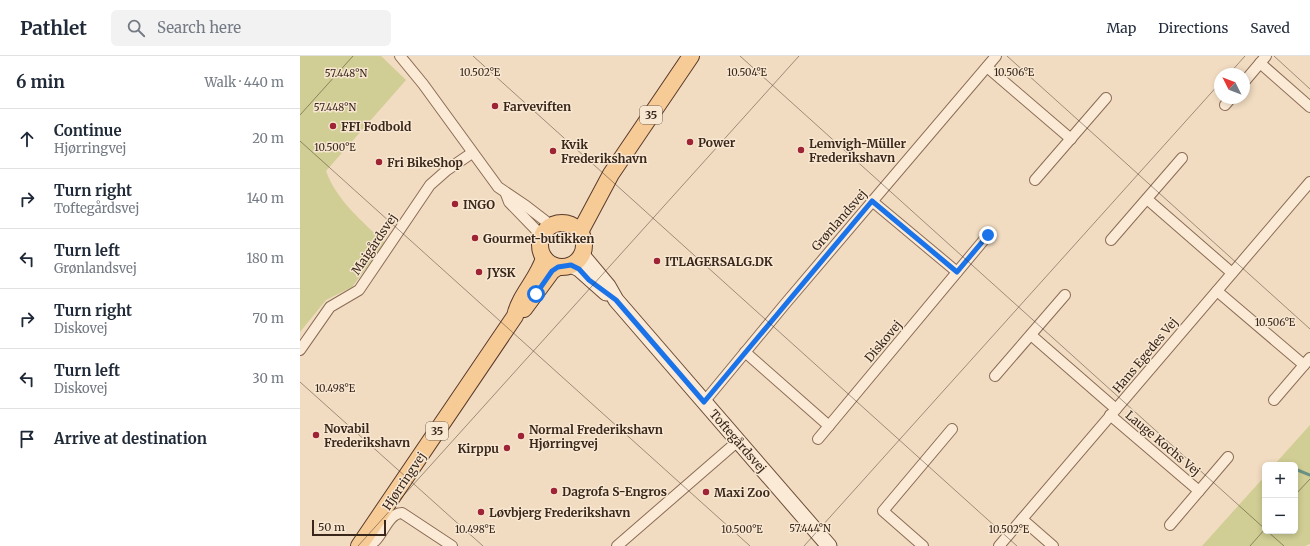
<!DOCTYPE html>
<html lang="en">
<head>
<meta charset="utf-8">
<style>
	:root { --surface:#fff; --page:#f2f2f3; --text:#1f2937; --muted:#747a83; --line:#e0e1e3 }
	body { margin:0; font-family:Merriweather,serif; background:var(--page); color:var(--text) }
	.controls { position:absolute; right:12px; bottom:12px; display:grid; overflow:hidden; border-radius:6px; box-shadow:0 2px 6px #0003 }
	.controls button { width:36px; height:36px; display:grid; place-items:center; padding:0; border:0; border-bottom:1px solid var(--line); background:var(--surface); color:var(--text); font:20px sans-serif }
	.compass { position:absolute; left:914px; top:12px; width:36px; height:36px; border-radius:50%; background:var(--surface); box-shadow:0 2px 6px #0003; rotate:312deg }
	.scale { position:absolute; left:12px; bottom:10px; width:74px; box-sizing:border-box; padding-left:4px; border:2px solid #3a271c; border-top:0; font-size:11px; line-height:14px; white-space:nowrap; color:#3a271c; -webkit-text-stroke:3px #f8e7d1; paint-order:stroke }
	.stop { position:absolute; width:12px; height:12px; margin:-9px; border:3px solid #1a73e8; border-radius:50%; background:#fff }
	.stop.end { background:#1a73e8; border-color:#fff; box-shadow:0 1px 4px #0008 }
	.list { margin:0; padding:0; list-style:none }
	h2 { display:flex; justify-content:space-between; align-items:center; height:52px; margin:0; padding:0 16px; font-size:17px }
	h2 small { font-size:13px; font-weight:400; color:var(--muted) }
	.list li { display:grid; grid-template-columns:26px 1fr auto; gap:12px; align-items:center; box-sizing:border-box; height:60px; padding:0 16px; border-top:1px solid var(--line) }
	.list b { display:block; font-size:15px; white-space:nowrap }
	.list p { margin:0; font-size:13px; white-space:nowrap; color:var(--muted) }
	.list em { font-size:13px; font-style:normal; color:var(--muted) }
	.icon { flex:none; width:22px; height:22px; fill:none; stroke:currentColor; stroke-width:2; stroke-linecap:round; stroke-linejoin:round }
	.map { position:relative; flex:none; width:1010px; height:490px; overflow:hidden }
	header { display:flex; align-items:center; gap:24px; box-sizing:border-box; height:56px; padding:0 20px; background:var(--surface); border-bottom:1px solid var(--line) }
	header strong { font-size:19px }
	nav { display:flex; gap:22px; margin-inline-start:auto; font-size:14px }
	.search { width:280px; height:36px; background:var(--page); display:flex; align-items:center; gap:10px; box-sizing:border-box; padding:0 14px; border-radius:6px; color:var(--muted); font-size:15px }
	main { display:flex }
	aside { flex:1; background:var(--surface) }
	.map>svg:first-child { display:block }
	.green { fill:#d0ce94 }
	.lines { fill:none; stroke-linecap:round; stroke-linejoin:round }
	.stream { stroke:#6a9282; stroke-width:3 }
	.street-casing { stroke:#8b6c57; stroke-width:12 }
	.secondary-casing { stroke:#6d4d3a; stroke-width:17 }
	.primary-casing { stroke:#593a2c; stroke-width:18 }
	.street { stroke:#fbead5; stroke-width:10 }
	.secondary { stroke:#fbead5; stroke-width:15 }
	.primary { stroke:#f7cb96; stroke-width:16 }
	.route { stroke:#1a73e8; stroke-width:5 }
	.ticks { fill:none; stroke:#3a271c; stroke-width:1; stroke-opacity:0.45 }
	.poi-dot { fill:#9e2335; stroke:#f8e7d1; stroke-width:1.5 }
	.labels { text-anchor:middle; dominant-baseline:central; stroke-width:3; stroke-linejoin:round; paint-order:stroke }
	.shield { fill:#f8e7d1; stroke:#736152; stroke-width:1 }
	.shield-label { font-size:11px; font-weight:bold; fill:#3a271c }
	.poi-label { font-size:12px; font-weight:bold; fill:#3a271c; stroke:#f8e7d1; text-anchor:start }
	.street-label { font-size:12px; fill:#3a271c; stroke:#f8e7d1 }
	.ticks-label { font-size:10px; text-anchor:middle; fill:#3a271c; stroke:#f8e7d1; stroke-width:3; stroke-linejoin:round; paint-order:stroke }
</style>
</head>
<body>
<header>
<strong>Pathlet</strong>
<div class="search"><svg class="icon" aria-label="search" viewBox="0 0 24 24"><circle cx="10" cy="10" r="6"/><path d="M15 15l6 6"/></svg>Search here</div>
<nav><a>Map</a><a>Directions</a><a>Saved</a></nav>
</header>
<main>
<aside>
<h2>6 min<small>Walk · 440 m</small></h2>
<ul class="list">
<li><svg class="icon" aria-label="ahead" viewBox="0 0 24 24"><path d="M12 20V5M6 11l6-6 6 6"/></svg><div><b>Continue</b><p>Hjørringvej</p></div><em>20 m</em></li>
<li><svg class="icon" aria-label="right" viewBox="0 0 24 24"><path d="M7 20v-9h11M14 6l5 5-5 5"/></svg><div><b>Turn right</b><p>Toftegårdsvej</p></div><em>140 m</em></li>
<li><svg class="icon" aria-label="left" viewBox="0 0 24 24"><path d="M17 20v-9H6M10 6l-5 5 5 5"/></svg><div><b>Turn left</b><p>Grønlandsvej</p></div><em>180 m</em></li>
<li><svg class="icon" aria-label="right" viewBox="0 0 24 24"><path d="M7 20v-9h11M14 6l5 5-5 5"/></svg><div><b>Turn right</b><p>Diskovej</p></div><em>70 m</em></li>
<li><svg class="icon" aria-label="left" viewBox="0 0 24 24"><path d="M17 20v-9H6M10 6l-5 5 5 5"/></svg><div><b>Turn left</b><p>Diskovej</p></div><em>30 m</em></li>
<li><svg class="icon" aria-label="arrive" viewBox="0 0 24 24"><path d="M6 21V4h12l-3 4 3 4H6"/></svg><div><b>Arrive at destination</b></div></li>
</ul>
</aside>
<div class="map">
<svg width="1010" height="490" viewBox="0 0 1010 490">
	<rect width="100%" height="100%" fill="#f1dcc1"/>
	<g class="green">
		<path d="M0,0H81L106,24L26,115C37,145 62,165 85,187L52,231L26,244L0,276Z"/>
		<polygon points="1010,369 1010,488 1005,490 902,490 965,420 965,475 995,475 995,409 974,409"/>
	</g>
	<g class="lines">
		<polyline class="stream" points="995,413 1010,419"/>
		<g class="street-casing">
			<g id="street">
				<polyline points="100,0 123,28 198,131 226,150 252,170"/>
				<polyline points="960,7 1010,51"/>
				<polyline points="687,11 771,83"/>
				<polyline points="944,26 966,0"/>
				<polyline points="925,49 931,42"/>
				<polyline points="735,124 806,42"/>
				<polyline points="206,138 209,146 242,180"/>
				<polyline points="847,143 932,217"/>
				<polyline points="572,145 657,216"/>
				<polyline points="811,184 882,102"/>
				<polyline points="917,235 1004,309"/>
				<polyline points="731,279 816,353"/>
				<polyline points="0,294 30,251 59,234 130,129 147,114 172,97"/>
				<polyline points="445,296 529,370"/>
				<polyline points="695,320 765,239"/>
				<polyline points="974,344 1010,302"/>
				<polyline points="404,346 485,248 696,0"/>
				<polyline points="810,359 899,435"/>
				<polyline points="518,383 688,179"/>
				<polyline points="722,463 753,490"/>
				<polyline points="870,469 928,401"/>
				<path d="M65,490C69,488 74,487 76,484C84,476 89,457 102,457L152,490"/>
				<polyline points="317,490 438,385"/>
				<polyline points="623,490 583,455 652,373"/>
				<polyline points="699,490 1010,126"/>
			</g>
		</g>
		<g class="secondary-casing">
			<g id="secondary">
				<polyline points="282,199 308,230 316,244 529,490"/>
				<polyline points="271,209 279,213 306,237"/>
			</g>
		</g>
		<g class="primary-casing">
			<g id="primary">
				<circle cx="262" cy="189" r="22"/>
				<polyline points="280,176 311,118 391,0"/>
				<polyline points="224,253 252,215 258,211"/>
				<path d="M59,490L215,260C220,238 238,223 244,202"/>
			</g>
		</g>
		<use href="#street" class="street"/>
		<use href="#secondary" class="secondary"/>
		<use href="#primary" class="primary"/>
	</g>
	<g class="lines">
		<polyline class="route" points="236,238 252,215 258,211 271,209 279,213 289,224 316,244 404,346 572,145 657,216 688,179"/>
	</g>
	<path class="ticks" d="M173,0L717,490M440,0L965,473M707,0L1010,273M974,0L1010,33M929,18L945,0M0,59L53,0M0,85L450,490M0,326L183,490M995,439L1010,423M967,475L984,490M58,490L499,0M504,490L920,27M950,490L965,473"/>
	<g class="poi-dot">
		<circle cx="195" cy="50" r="4"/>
		<circle cx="33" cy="70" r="4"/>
		<circle cx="390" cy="86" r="4"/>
		<circle cx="501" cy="94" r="4"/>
		<circle cx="253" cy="95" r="4"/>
		<circle cx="79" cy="106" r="4"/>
		<circle cx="155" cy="148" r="4"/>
		<circle cx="175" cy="182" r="4"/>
		<circle cx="357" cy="205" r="4"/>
		<circle cx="179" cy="216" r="4"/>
		<circle cx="16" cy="379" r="4"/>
		<circle cx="221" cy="380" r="4"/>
		<circle cx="207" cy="392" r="4"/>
		<circle cx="254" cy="435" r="4"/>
		<circle cx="406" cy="436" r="4"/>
		<circle cx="181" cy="456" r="4"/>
	</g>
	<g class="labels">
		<g class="shield">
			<rect x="340" y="50" width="22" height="18" rx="3"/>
			<rect x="126" y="366" width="22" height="18" rx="3"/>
		</g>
		<g class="shield-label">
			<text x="351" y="59">35</text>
			<text x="137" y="375">35</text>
		</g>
		<g class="poi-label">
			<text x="203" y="50">Farveviften</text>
			<text x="41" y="70">FFI Fodbold</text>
			<text x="398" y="86">Power</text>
			<text x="509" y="87">Lemvigh-Müller<tspan x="509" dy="14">Frederikshavn</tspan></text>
			<text x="261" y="88">Kvik<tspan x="261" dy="14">Frederikshavn</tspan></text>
			<text x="87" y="106">Fri BikeShop</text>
			<text x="163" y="148">INGO</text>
			<text x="183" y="182">Gourmet-butikken</text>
			<text x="365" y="205">ITLAGERSALG.DK</text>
			<text x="187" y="216">JYSK</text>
			<text x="24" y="372">Novabil<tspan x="24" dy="14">Frederikshavn</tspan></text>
			<text x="229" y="373">Normal Frederikshavn<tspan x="229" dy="14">Hjørringvej</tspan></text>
			<text x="199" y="392" text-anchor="end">Kirppu</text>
			<text x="262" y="435">Dagrofa S-Engros</text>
			<text x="414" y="436">Maxi Zoo</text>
			<text x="189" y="456">Løvbjerg Frederikshavn</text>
		</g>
		<g class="street-label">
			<text transform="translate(539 164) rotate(-49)">Grønlandsvej</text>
			<text transform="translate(74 188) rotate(-56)">Maigårdsvej</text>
			<text transform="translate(583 285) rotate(-50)">Diskovej</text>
			<text transform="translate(845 299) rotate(-50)">Hans Egedes Vej</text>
			<text transform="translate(438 385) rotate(49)">Toftegårdsvej</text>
			<text transform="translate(863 387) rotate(40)">Lauge Kochs Vej</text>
			<text transform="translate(104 425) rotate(-56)">Hjørringvej</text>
		</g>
	</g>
	<g class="ticks-label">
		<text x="180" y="20">10.502°E</text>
		<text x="447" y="20">10.504°E</text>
		<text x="714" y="20">10.506°E</text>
		<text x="46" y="21">57.448°N</text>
		<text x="35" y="55">57.448°N</text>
		<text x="35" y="95">10.500°E</text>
		<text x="975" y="270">10.506°E</text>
		<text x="35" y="336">10.498°E</text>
		<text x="510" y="476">57.444°N</text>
		<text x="175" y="477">10.498°E</text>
		<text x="442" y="477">10.500°E</text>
		<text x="709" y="477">10.502°E</text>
	</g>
</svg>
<div class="controls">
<button>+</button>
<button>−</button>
</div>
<svg class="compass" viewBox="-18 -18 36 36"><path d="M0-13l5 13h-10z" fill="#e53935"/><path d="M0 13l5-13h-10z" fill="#747a83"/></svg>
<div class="scale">50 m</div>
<div class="stop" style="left:236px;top:238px"></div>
<div class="stop end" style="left:688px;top:179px"></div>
</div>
</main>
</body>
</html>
